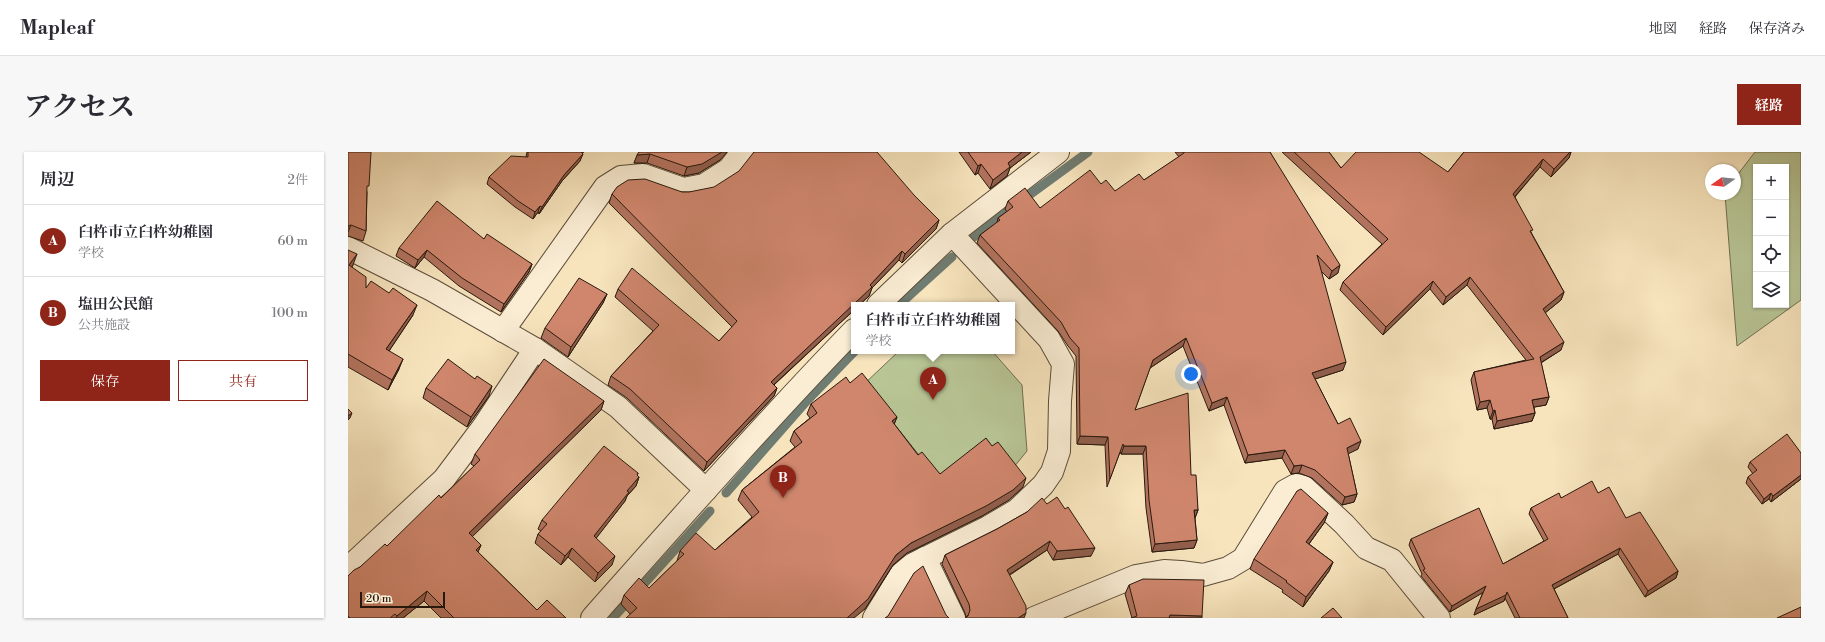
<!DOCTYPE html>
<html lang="ja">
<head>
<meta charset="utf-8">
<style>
	:root { --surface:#fff; --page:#f7f7f7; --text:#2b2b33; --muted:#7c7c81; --line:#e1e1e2; --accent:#8f2418 }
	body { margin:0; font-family:"Libre Bodoni","Noto Serif JP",serif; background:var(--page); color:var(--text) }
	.controls { position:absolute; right:12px; top:12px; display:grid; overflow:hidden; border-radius:0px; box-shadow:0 1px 3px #0004 }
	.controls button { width:36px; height:36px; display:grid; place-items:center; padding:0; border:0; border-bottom:1px solid var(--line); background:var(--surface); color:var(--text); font:20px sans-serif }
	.compass { position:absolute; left:1357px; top:12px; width:36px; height:36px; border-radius:50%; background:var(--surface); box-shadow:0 1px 3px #0004; rotate:256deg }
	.scale { position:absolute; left:12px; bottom:10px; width:85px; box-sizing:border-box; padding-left:4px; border:2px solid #29190d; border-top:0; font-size:11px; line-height:14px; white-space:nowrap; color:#29190d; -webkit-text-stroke:3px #faedd4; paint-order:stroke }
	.you { position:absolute; left:843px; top:222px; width:14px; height:14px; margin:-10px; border:3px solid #fff; border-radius:50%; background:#1a73e8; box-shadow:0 0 0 6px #1a73e833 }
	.badge { display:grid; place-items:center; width:26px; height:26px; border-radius:50%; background:var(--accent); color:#fff; font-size:13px; font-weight:700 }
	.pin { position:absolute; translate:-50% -33px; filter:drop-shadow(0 1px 2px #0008) }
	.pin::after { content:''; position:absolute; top:21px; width:14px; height:12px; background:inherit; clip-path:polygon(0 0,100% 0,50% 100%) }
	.popup { position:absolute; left:503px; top:150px; width:164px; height:52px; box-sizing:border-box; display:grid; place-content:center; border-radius:0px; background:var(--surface); filter:drop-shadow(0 1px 3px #0005); font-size:13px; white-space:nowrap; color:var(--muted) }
	.popup b { font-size:15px; color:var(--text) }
	.popup::after { content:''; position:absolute; left:50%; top:100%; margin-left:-8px; border:8px solid transparent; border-top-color:var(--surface) }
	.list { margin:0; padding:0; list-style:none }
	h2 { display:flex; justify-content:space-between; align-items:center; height:52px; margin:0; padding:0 16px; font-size:17px }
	h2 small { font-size:13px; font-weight:400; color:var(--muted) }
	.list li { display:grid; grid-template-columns:26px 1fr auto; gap:12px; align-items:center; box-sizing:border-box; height:72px; padding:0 16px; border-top:1px solid var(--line) }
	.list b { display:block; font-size:15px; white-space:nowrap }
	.list p { margin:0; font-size:13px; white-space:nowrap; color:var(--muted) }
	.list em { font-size:13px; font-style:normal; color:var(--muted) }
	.actions { display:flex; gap:8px; padding:12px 16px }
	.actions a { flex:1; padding:9px 0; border:1px solid var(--accent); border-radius:0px; text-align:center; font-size:14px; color:var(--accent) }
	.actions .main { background:var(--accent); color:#fff }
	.icon { flex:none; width:22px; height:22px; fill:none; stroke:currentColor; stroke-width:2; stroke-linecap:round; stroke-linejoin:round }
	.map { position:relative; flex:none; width:1453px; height:466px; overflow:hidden; border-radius:0px }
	header { display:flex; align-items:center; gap:24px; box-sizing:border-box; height:56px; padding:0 20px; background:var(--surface); border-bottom:1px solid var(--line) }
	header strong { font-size:19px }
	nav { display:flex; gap:22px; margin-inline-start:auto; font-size:14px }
	.intro { display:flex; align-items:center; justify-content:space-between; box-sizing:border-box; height:96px; padding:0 24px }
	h1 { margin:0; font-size:28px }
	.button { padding:10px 18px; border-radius:0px; background:var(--accent); color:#fff; font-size:14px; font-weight:700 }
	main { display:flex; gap:24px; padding:0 24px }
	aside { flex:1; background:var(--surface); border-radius:0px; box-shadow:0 1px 3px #0004 }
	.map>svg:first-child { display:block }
	.green { fill:#b8c595; stroke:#706f51; fill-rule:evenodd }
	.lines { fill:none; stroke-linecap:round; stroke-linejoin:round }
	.stream { stroke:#6f7c71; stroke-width:9 }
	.minor-casing { stroke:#5c4c39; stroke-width:24 }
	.minor { stroke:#faedd4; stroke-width:22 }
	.wall { fill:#b2735e; stroke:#29190d }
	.shaded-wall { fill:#915e4c; stroke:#29190d }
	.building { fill:#cf866d; stroke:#29190d }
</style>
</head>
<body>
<header>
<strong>Mapleaf</strong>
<nav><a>地図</a><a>経路</a><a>保存済み</a></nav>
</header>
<div class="intro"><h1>アクセス</h1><a class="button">経路</a></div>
<main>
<aside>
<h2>周辺<small>2件</small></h2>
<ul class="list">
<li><span class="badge">A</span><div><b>臼杵市立臼杵幼稚園</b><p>学校</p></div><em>60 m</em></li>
<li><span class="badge">B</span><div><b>塩田公民館</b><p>公共施設</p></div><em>100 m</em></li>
</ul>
<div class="actions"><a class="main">保存</a><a>共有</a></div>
</aside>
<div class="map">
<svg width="1453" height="466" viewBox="0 0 1453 466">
	<rect width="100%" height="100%" fill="#f7e4bd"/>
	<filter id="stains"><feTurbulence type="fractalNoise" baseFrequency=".005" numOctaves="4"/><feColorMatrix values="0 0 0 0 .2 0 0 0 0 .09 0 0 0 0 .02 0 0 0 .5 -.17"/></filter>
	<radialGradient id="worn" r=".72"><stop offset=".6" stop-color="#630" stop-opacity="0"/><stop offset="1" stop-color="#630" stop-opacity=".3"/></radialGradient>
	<g class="green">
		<path d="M1407,0H1453V148L1389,194L1377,42H1387V26ZM1408,15H1438V153H1408Z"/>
		<polygon points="551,199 644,199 674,233 679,299 661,321 591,328 515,233"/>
	</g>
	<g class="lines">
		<g class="stream">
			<polyline points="673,49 740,0"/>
			<polyline points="626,85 660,59"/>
			<polyline points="551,153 604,105"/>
			<polyline points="378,341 457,251 507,199"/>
			<polyline points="265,466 362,359"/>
		</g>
		<g class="minor-casing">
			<g id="minor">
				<polyline points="0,96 84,138 187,197 270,255 358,338"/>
				<polyline points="530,153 604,82 710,0"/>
				<polyline points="155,179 257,35 273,25 295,23 335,37 356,33 381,17 394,0"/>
				<polyline points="577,406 606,466"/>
				<polyline points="0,416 96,327 135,275 187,197"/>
				<path d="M244,466C330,369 416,271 506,178"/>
				<polyline points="526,466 553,422 565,412 640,375 669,358 695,333 704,320 711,299 712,249 715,212 701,187 604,82"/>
				<polyline points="686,466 788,424 816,419 833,420 855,423 880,416 895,407 937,339 948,333 956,335 996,372 1018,396 1044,408 1091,466"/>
			</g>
		</g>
		<use href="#minor" class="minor"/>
	</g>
	<g class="wall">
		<polygon points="0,0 19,40 18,79 15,89 0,84"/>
		<polygon points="179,0 236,0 234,1 232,9 214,29 191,62 190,60 185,67 167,55 139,32 141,25 178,5"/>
		<polygon points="291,0 372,8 351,21 336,24 299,11 286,11"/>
		<polygon points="611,0 683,0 662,16 659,24 642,37 630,21 627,23"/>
		<polygon points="827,0 922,0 990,121 981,127 973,119 995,218 967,227 990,272 1010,297 1000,301 1009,342 1006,350 994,353 964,326 951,321 943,322 934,306 897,311 876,253 861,259 835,194 802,216 787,258 843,323 850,358 847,366 849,388 846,396 804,400 798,356 795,302 773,302 772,300 759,335 757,293 729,292 728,204 720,194 710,179 629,91 632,83 649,71 650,66 659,60 657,57 660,49 692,56 753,32 767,39 796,28 831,5"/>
		<polygon points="934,0 981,0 993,16 1100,20 1116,0 1223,0 1221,6 1203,25 1192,15 1167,45 1184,82 1216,140 1213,148 1197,161 1213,198 1193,211 1201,245 1198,253 1186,255 1187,261 1184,269 1146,277 1144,267 1142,267 1139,256 1129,258 1123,228 1126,220 1178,208 1119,133 1095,153 1082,137 1035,183 992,138 995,130 1034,92"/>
		<polygon points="334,40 566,43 591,68 588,77 554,111 551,108 524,136 521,144 511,153 506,153 506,158 426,233 429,236 426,244 356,319 279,246 260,233 263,224 305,179 267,145 270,137 371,189 384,175 261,51 264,42"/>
		<polygon points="136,87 184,112 181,120 153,160 111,134 76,105 67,116 48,104 51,96"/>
		<polygon points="0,98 5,113 4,115 18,136 65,163 41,199 51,217 40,238 0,215"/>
		<polygon points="259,142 255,151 220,205 193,186 197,176"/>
		<polygon points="502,231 549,265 546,272 570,303 592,322 675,335 661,348 634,364 559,401 545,413 517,457 282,462 273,452 276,443 301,436 329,409 332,399 367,398 404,365 390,348 394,338 447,295 442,289 446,279 462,266 459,262 463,252"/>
		<polygon points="78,236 141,244 119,275 75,246"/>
		<polygon points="256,249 253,258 124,384 133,393 130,400 189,458 218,466 93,466 76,449 55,466 0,466 0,424 12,415 39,394 93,346 126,314 123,312 127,302"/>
		<polygon points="1453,301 1453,327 1423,350 1421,347 1414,352 1398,331 1400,325 1405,322 1400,315 1402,310"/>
		<polygon points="290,321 289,323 291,325 288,334 279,344 277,349 248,386 264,413 247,430 220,405 213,413 187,391 190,382 193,379 190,377 194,368"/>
		<polygon points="1250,341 1278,366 1330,419 1328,426 1297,445 1270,402 1206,437 1220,466 1167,466 1157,446 1156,449 1126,463 1135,440 1102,460 1073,424 1074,422 1061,393 1063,387 1155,412 1196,389 1181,362 1183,356 1213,346"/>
		<polygon points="679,360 743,404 705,408 699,398 662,423 618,465 617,461 594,412 597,403 649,377"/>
		<polygon points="980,361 976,371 961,392 985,410 981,419 955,455 934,440 935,438 902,417 906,407"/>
		<polygon points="781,433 854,466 784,466 777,442"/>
	</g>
	<g class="shaded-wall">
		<polygon points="374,0 379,0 372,8 351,21 336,24 339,15"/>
		<polygon points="674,0 683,0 662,16 659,24 642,37 645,28 660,11"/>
		<polygon points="1222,0 1223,0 1221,6 1203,25 1206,17"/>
		<polygon points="235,2 232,9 214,29 191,62 194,55 216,23"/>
		<polygon points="302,2 299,11 286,11 289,3"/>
		<polygon points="1195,7 1192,15 1162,50 1165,42"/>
		<polygon points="633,12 630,21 627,23 630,14"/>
		<polygon points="192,54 190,60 185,67 187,60"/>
		<polygon points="591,68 588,77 554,111 557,102"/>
		<polygon points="3,73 0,80 0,74"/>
		<polygon points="79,98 76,105 67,116 70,108"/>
		<polygon points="554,99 551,108 524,136 521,144 511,153 506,153 506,158 420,238 423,230 522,133"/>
		<polygon points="9,102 5,113 0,119 1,113"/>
		<polygon points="184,112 181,120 153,160 156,152"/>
		<polygon points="992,113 990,121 981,127 984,119"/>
		<polygon points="1122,125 1119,133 1095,153 1098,145"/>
		<polygon points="1085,129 1082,137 1035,183 1038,175"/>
		<polygon points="1216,140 1213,148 1192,165 1195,157"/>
		<polygon points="259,142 255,151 220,205 223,195"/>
		<polygon points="69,153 65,163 35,208 38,197"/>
		<polygon points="838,186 835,194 802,216 805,208"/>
		<polygon points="1216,190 1213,198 1189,213 1192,205"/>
		<polygon points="55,207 51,217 40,238 44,228"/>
		<polygon points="998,210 995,218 961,229 964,221"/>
		<polygon points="144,234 141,244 119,275 123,265"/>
		<polygon points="429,236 426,244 356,319 359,310"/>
		<polygon points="879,245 876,253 861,259 864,251"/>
		<polygon points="1201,245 1198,253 1181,256 1184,248"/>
		<polygon points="1142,248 1139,256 1129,258 1132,250"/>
		<polygon points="256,249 253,258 118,391 121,381"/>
		<polygon points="1147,258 1144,267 1142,267 1145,259"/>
		<polygon points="4,261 2,266 0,268 0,264"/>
		<polygon points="1187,261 1184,269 1146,277 1149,269"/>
		<polygon points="549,265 545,275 544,269"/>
		<polygon points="732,284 760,285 757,293 729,292"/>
		<polygon points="1013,289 1010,297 996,304 999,296"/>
		<polygon points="776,294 798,294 795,302 773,302"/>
		<polygon points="937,298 934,306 897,311 900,303"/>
		<polygon points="954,313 951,321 943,322 946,314"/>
		<polygon points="290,321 287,330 291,325 288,334 279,344 277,349 243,393 246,384 279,339"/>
		<polygon points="1453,323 1453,327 1423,350 1425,344"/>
		<polygon points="678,326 675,335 661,348 634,364 559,401 545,413 517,457 506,466 499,466 548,403 563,391"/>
		<polygon points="1423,341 1421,347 1414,352 1416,347"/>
		<polygon points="1009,342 1006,350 994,353 997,345"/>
		<polygon points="846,358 850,358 847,366"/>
		<polygon points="980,361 976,371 955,400 958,390"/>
		<polygon points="849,388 846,396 804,400 807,392"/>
		<polygon points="702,389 699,398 656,426 659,418"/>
		<polygon points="133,393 129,402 128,398"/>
		<polygon points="224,396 220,405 213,413 217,404"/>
		<polygon points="747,396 743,404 705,408 709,399"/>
		<polygon points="1272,396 1270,402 1202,439 1204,433"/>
		<polygon points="267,404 264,413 247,430 250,421"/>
		<polygon points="985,410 981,419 955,455 958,445"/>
		<polygon points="1330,419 1328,426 1297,445 1300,439"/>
		<polygon points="1138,434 1136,440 1102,460 1104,454"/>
		<polygon points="79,439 76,449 55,466 48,466 49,464"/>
		<polygon points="1159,440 1156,449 1126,463 1128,457"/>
		<polygon points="678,461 676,466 670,466"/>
		<polygon points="822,463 854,464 854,466 821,466"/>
	</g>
	<g class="building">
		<polygon points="0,0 23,0 21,34 19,34 18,79 3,73 0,74"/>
		<polygon points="180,0 233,0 235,2 216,23 194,55 192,54 187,60 170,49 141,25 163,4 180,5"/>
		<polygon points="291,0 374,0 354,12 339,15 302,2 289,3"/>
		<polygon points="406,0 529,0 566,43 591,68 557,102 554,99 522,133 524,135 423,230 429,236 359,310 282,237 263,224 311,173 270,137 284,116 371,189 389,169 264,42 269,35 280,28 297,27 334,40 341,40 366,35 391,19"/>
		<polygon points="620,0 674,0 660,11 662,15 645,28 633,12 630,14"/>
		<polygon points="836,0 922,0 992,113 984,119 969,103 998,210 964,221 990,272 1002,266 1013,289 999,296 1009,342 997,345 967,318 954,313 946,314 937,298 900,303 879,245 864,251 838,186 805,208 787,258 840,241 843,323 848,323 850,358 846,358 849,388 807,392 801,348 798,294 776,294 775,292 762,327 760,285 732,284 731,196 722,186 713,170 632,83 652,68 650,66 665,55 660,49 677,36 692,56 742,18 753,32 758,28 767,39 791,22 796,28 836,1"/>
		<polygon points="946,0 981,0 993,16 1008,0 1071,0 1100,20 1116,0 1222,0 1206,17 1195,7 1165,42 1185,78 1182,79 1216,140 1195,157 1216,190 1192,205 1201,245 1184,248 1187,261 1149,269 1147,258 1145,259 1142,248 1132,250 1126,220 1186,207 1122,125 1098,145 1085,129 1038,175 995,130 1040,87"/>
		<polygon points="89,49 136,87 139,82 184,112 156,152 114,126 79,98 70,108 51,96"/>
		<polygon points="0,98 9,102 1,113 18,125 18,136 23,129 41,141 45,136 69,153 38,197 55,207 44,228 0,202"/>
		<polygon points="231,126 259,142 223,195 197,176"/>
		<polygon points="100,207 127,227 129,224 144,234 123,265 78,236"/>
		<polygon points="196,207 256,249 121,381 133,393 128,398 189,458 199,448 218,466 106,466 79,439 49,464 47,462 42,466 2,466 0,464 0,424 6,418 12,415 37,392 39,394 91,343 93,346 132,308 127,302"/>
		<polygon points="514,221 549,265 544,269 570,303 574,300 592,322 638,286 644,294 650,290 678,326 665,338 638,354 563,391 548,403 520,447 499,466 278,466 289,456 276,443 291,426 301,436 336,402 332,399 348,381 367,398 411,360 394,338 454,290 446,279 469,261 463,252 498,225 502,231"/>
		<polygon points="0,257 4,261 0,264"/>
		<polygon points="1439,282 1453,301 1453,323 1425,344 1423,341 1416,347 1400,325 1409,318 1402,310"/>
		<polygon points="256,294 290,321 289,323 291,325 279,339 281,340 246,384 267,404 250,421 224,396 217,404 190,382 199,372 194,368"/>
		<polygon points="1244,329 1250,341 1261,335 1278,366 1292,360 1330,419 1300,439 1272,396 1204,433 1220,466 1172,466 1159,440 1158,443 1128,457 1138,434 1104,454 1075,418 1077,417 1063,387 1131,356 1155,412 1200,387 1183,356 1211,341 1213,346"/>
		<polygon points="953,337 980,361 958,390 985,410 958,445 938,430 939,429 906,407 949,339"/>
		<polygon points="709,345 717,357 720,355 747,396 709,399 702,389 659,418 678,454 678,461 670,466 617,466 620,464 622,458 621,452 597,403 649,377 679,360 694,346 699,352"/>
		<polygon points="575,414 598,463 601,466 537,466 540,464 566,421"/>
		<polygon points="795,427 856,428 854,464 822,463 821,466 783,466 789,464 781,433"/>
		<polygon points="1453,455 1453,466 1429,466"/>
		<polygon points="985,456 994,466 973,466"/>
	</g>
	<rect width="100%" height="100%" filter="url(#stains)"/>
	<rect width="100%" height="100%" fill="url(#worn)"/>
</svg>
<div class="controls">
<button>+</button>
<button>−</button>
<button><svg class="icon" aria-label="locate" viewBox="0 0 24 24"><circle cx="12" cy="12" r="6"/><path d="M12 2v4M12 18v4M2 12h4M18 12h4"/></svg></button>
<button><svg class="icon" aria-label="layers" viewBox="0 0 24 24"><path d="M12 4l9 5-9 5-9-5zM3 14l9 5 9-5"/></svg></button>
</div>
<svg class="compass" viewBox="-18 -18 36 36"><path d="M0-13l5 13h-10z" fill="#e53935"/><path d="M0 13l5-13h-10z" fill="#7c7c81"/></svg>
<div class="scale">20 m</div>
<div class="you"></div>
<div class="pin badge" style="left:585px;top:248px">A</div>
<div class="popup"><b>臼杵市立臼杵幼稚園</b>学校</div>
<div class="pin badge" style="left:435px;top:346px">B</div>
</div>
</main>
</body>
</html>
